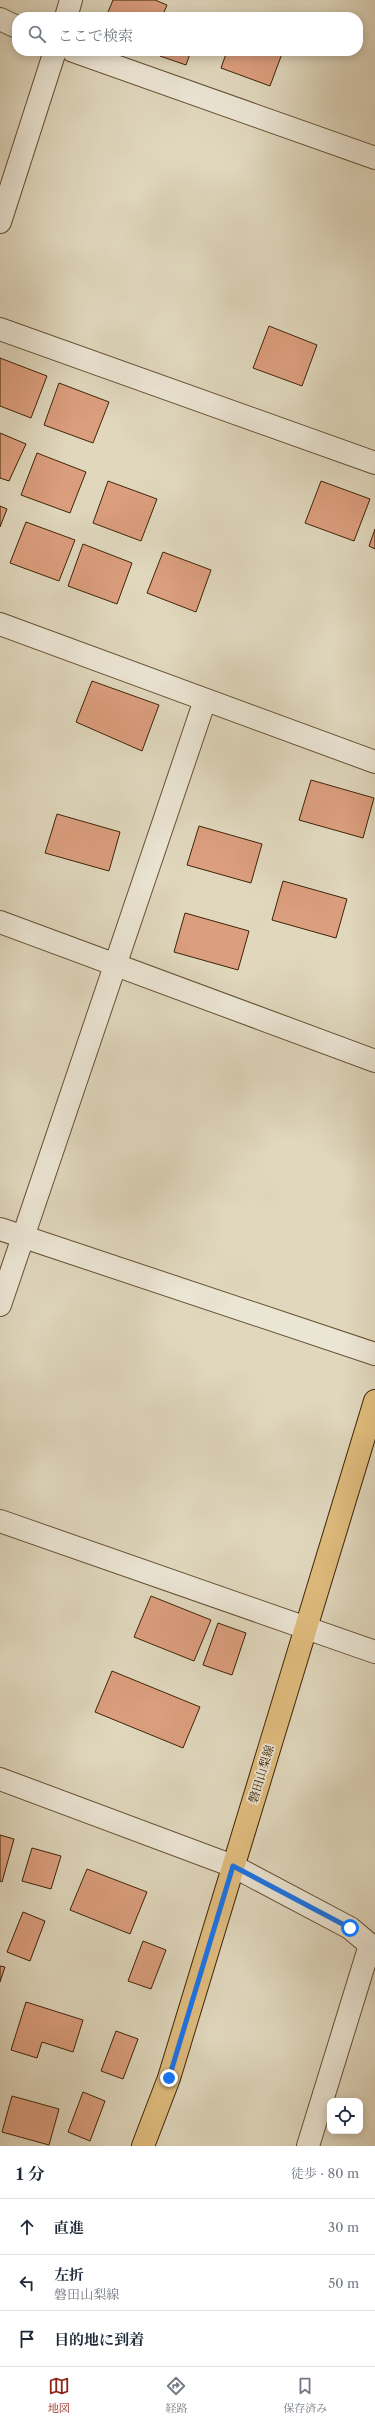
<!DOCTYPE html>
<html lang="ja">
<head>
<meta charset="utf-8">
<style>
	:root { --surface:#fff; --page:#f2f2f3; --text:#1f2937; --muted:#747a83; --line:#e0e1e3; --accent:#8f2418 }
	body { margin:0; font-family:"Libre Caslon Text","Noto Serif JP",serif; background:var(--page); color:var(--text) }
	.controls { position:absolute; right:12px; bottom:12px; display:grid; overflow:hidden; border-radius:8px; box-shadow:0 2px 10px #0003 }
	.controls button { width:36px; height:36px; display:grid; place-items:center; padding:0; border:0; border-bottom:1px solid var(--line); background:var(--surface); color:var(--text); font:20px sans-serif }
	.stop { position:absolute; width:12px; height:12px; margin:-9px; border:3px solid #1a73e8; border-radius:50%; background:#fff }
	.stop.end { background:#1a73e8; border-color:#fff; box-shadow:0 1px 4px #0008 }
	.list { margin:0; padding:0; list-style:none }
	h2 { display:flex; justify-content:space-between; align-items:center; height:52px; margin:0; padding:0 16px; font-size:17px }
	h2 small { font-size:13px; font-weight:400; color:var(--muted) }
	.list li { display:grid; grid-template-columns:26px 1fr auto; gap:12px; align-items:center; box-sizing:border-box; height:56px; padding:0 16px; border-top:1px solid var(--line) }
	.list b { display:block; font-size:15px; white-space:nowrap }
	.list p { margin:0; font-size:13px; white-space:nowrap; color:var(--muted) }
	.list em { font-size:13px; font-style:normal; color:var(--muted) }
	.icon { flex:none; width:22px; height:22px; fill:none; stroke:currentColor; stroke-width:2; stroke-linecap:round; stroke-linejoin:round }
	.map { position:relative; flex:none; width:375px; height:2146px; overflow:hidden }
	.search { position:absolute; background:var(--surface); box-shadow:0 2px 10px #0003; left:12px; right:12px; top:12px; height:44px; display:flex; align-items:center; gap:10px; box-sizing:border-box; padding:0 14px; border-radius:16px; color:var(--muted); font-size:15px }
	.sheet { height:220px; background:var(--surface) }
	nav { display:flex; justify-content:space-around; align-items:center; box-sizing:border-box; height:56px; border-top:1px solid var(--line); background:var(--surface); font-size:11px; color:var(--muted) }
	nav a { display:grid; justify-items:center; gap:2px }
	nav .on { color:var(--accent) }
	.map>svg:first-child { display:block }
	.building { fill:#db9e7e; stroke:#3e2405 }
	.lines { fill:none; stroke-linecap:round; stroke-linejoin:round }
	.minor-casing { stroke:#665133; stroke-width:24 }
	.major-casing { stroke:#3e2405; stroke-width:24 }
	.minor { stroke:#ebe5d4; stroke-width:22 }
	.major { stroke:#e0bc7e; stroke-width:22 }
	.route { stroke:#1a73e8; stroke-width:5 }
	.labels { text-anchor:middle; dominant-baseline:central; stroke-width:3.5; stroke-linejoin:round; paint-order:stroke }
	.street-label { font-size:12px; fill:#3e2405; stroke:#ebe5d4 }
</style>
</head>
<body>
<div class="map">
<svg width="375" height="2146" viewBox="0 0 375 2146">
	<rect width="100%" height="100%" fill="#e0d7bd"/>
	<filter id="stains"><feTurbulence type="fractalNoise" baseFrequency=".005" numOctaves="4"/><feColorMatrix values="0 0 0 0 .2 0 0 0 0 .09 0 0 0 0 .02 0 0 0 .5 -.17"/></filter>
	<radialGradient id="worn" r=".72"><stop offset=".6" stop-color="#630" stop-opacity="0"/><stop offset="1" stop-color="#630" stop-opacity=".3"/></radialGradient>
	<g class="building">
		<polygon points="113,0 155,0 167,5 162,17 106,17"/>
		<polygon points="162,51 191,51 186,65 160,56"/>
		<polygon points="227,51 283,51 270,86 221,68"/>
		<polygon points="269,326 317,345 302,386 253,368"/>
		<polygon points="0,358 47,376 31,418 0,406"/>
		<polygon points="59,383 109,402 93,443 44,425"/>
		<polygon points="0,433 26,444 9,481 0,478"/>
		<polygon points="37,453 86,472 70,513 21,495"/>
		<polygon points="108,481 157,499 141,541 93,523"/>
		<polygon points="321,481 370,499 354,541 305,523"/>
		<polygon points="0,506 7,509 0,527"/>
		<polygon points="26,522 75,540 59,581 10,563"/>
		<polygon points="375,529 375,549 369,546"/>
		<polygon points="83,544 132,563 117,604 68,586"/>
		<polygon points="163,552 211,570 196,612 147,593"/>
		<polygon points="92,681 159,705 142,751 76,722"/>
		<polygon points="311,780 374,798 363,838 299,820"/>
		<polygon points="57,814 120,832 109,871 45,853"/>
		<polygon points="199,826 262,844 251,883 187,865"/>
		<polygon points="283,881 347,899 336,938 272,920"/>
		<polygon points="185,913 249,931 238,970 174,952"/>
		<polygon points="151,1596 211,1620 194,1661 134,1637"/>
		<polygon points="218,1623 246,1633 232,1675 203,1665"/>
		<polygon points="112,1671 200,1707 183,1748 95,1712"/>
		<polygon points="0,1835 14,1839 2,1882 0,1881"/>
		<polygon points="32,1848 61,1856 51,1889 22,1881"/>
		<polygon points="87,1869 147,1892 130,1934 70,1910"/>
		<polygon points="23,1912 45,1921 30,1961 7,1952"/>
		<polygon points="143,1941 166,1950 151,1989 128,1981"/>
		<polygon points="0,1966 5,1967 0,1982"/>
		<polygon points="26,2002 83,2020 73,2052 42,2042 37,2058 11,2050"/>
		<polygon points="116,2031 138,2039 123,2079 101,2071"/>
		<polygon points="83,2092 105,2101 90,2141 68,2132"/>
		<polygon points="12,2096 59,2109 49,2145 2,2132"/>
	</g>
	<g class="lines">
		<g class="minor-casing">
			<g id="minor">
				<polyline points="66,17 71,0"/>
				<polyline points="0,19 17,27"/>
				<polyline points="73,51 375,158"/>
				<polyline points="0,222 55,51"/>
				<polyline points="0,329 375,463"/>
				<polyline points="0,624 375,762"/>
				<polyline points="0,922 375,1061"/>
				<polyline points="0,1229 375,1354"/>
				<polyline points="0,1305 205,700"/>
				<polyline points="0,1521 375,1652"/>
				<polyline points="0,1779 233,1866 350,1928 375,1949"/>
				<polyline points="308,2146 370,1945"/>
			</g>
		</g>
		<g class="major-casing">
			<polyline id="major" points="143,2146 169,2078 375,1401"/>
		</g>
		<use href="#minor" class="minor"/>
		<use href="#major" class="major"/>
	</g>
	<g class="lines">
		<polyline class="route" points="169,2078 233,1866 350,1928"/>
	</g>
	<g class="labels">
		<g class="street-label">
			<text transform="translate(261 1774) rotate(-73)">磐田山梨線</text>
		</g>
	</g>
	<rect width="100%" height="100%" filter="url(#stains)"/>
	<rect width="100%" height="100%" fill="url(#worn)"/>
</svg>
<div class="controls">
<button><svg class="icon" aria-label="locate" viewBox="0 0 24 24"><circle cx="12" cy="12" r="6"/><path d="M12 2v4M12 18v4M2 12h4M18 12h4"/></svg></button>
</div>
<div class="stop" style="left:350px;top:1928px"></div>
<div class="stop end" style="left:169px;top:2078px"></div>
<div class="search"><svg class="icon" aria-label="search" viewBox="0 0 24 24"><circle cx="10" cy="10" r="6"/><path d="M15 15l6 6"/></svg>ここで検索</div>
</div>
<section class="sheet">
<h2>1 分<small>徒歩 · 80 m</small></h2>
<ul class="list">
<li><svg class="icon" aria-label="ahead" viewBox="0 0 24 24"><path d="M12 20V5M6 11l6-6 6 6"/></svg><div><b>直進</b></div><em>30 m</em></li>
<li><svg class="icon" aria-label="left" viewBox="0 0 24 24"><path d="M17 20v-9H6M10 6l-5 5 5 5"/></svg><div><b>左折</b><p>磐田山梨線</p></div><em>50 m</em></li>
<li><svg class="icon" aria-label="arrive" viewBox="0 0 24 24"><path d="M6 21V4h12l-3 4 3 4H6"/></svg><div><b>目的地に到着</b></div></li>
</ul>
</section>
<nav>
<a class="on"><svg class="icon" aria-label="map" viewBox="0 0 24 24"><path d="M3 6l6-2 6 2 6-2v14l-6 2-6-2-6 2zM9 4v14M15 6v14"/></svg>地図</a>
<a><svg class="icon" aria-label="directions" viewBox="0 0 24 24"><path d="M12 3l9 9-9 9-9-9zM9 14v-3h6M13 9l2 2-2 2"/></svg>経路</a>
<a><svg class="icon" aria-label="saved" viewBox="0 0 24 24"><path d="M7 4h10v16l-5-4-5 4z"/></svg>保存済み</a>
</nav>
</body>
</html>
